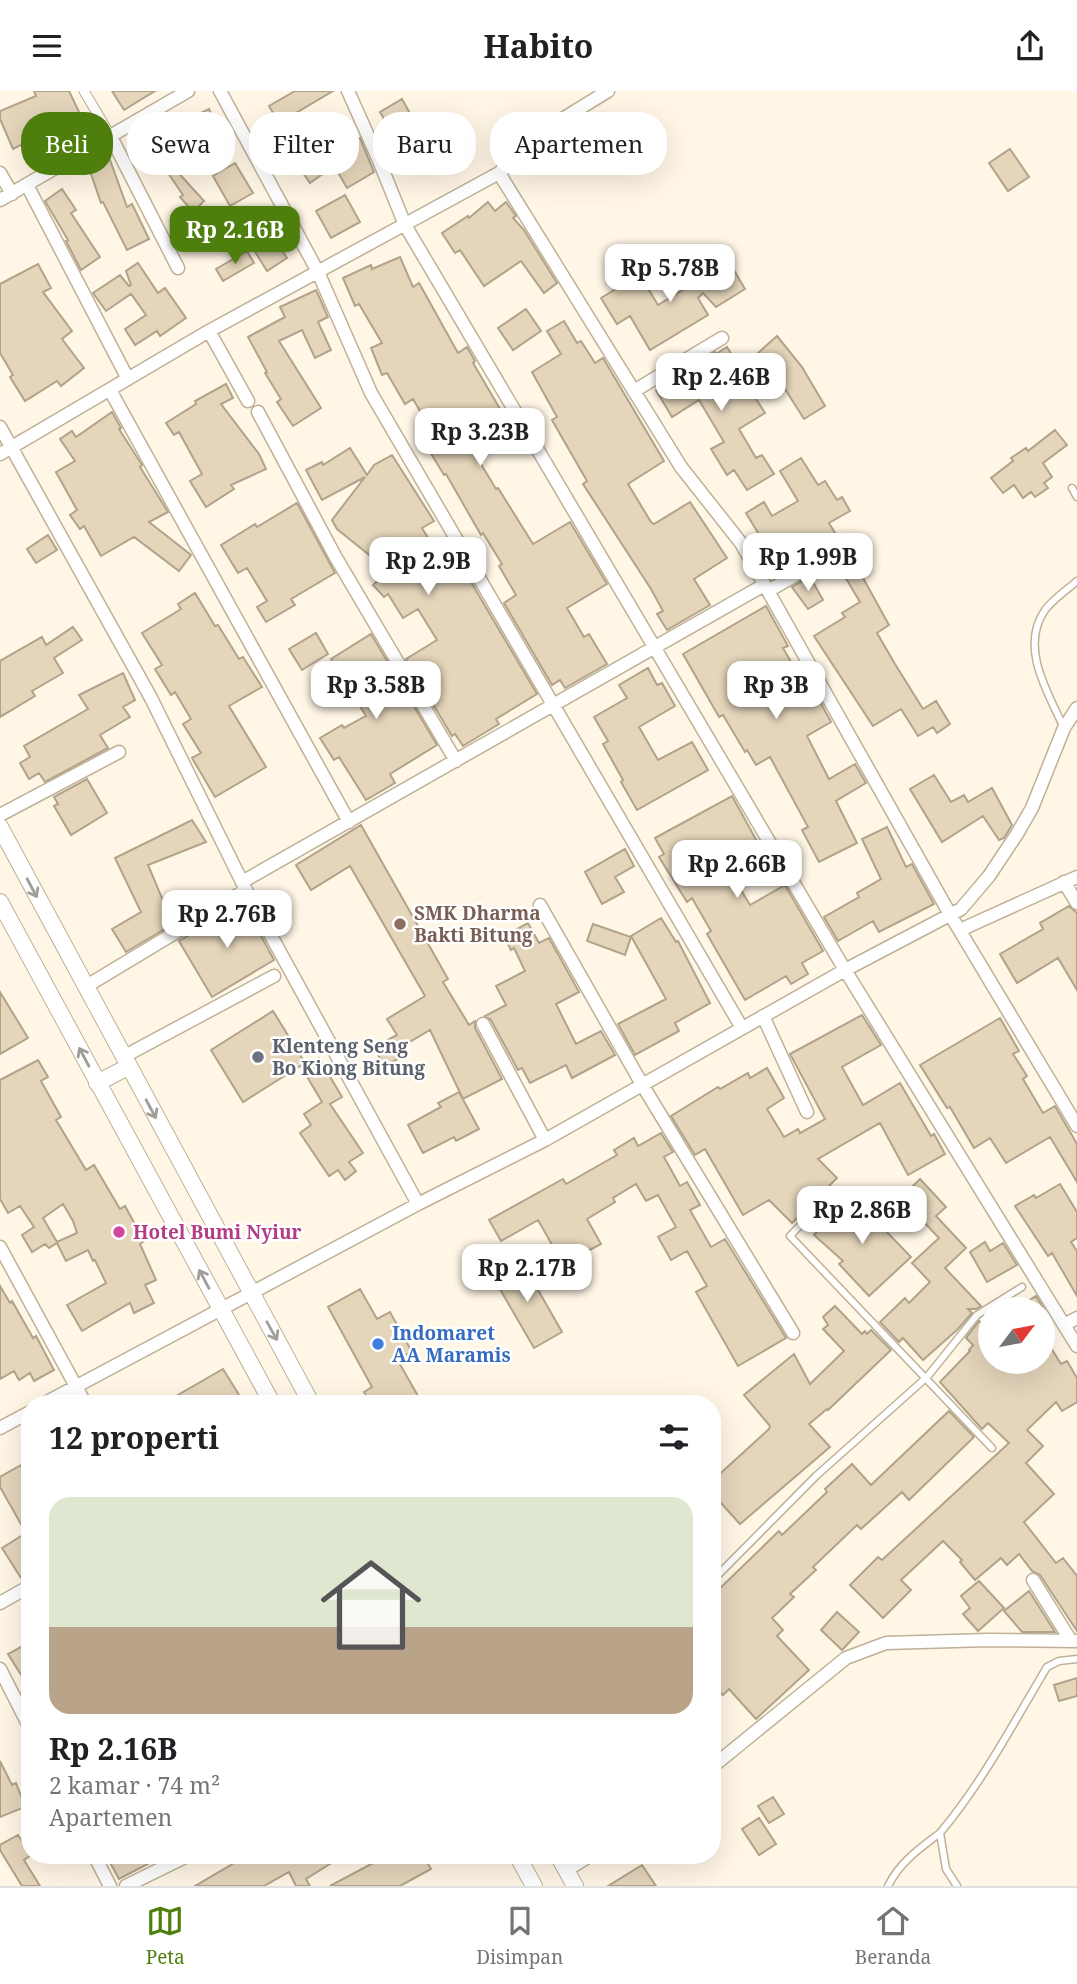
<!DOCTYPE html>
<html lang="id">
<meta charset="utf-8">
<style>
body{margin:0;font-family:"Noto Serif",serif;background:#f2f2f2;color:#202124;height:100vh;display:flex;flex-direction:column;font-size:26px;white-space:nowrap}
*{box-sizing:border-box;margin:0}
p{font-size:23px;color:#757577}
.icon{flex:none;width:38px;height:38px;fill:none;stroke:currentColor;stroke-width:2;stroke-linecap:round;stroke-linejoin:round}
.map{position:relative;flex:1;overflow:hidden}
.drawer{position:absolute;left:21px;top:1304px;width:700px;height:469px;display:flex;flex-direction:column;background:#fff;border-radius:28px;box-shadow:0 7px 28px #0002}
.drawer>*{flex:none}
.hud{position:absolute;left:21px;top:21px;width:700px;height:63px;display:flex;gap:14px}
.needle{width:46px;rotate:58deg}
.fabs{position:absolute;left:978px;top:1206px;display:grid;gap:14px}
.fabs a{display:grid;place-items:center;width:77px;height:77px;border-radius:50%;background:#fff;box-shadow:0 7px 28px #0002;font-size:35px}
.price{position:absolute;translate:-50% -60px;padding:0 16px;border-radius:14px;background:#fff;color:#222;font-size:23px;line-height:46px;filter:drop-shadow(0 2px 4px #0008)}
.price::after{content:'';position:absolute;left:50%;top:42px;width:21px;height:16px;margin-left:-10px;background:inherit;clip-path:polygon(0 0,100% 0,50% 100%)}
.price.on{background:#4e7f0d;color:#fff}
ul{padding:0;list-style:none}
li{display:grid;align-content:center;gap:14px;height:371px;padding:0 28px}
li+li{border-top:2px solid #e0e0e0}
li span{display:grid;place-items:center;height:217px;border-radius:21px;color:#555}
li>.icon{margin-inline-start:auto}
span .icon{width:126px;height:126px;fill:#fffc;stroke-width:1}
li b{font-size:30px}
h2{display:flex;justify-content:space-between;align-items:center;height:84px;padding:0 28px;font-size:30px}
.tag{padding:0 24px;border-radius:28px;background:#fff;box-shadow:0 7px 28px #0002;font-size:24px;line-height:63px}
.tag.on{background:#4e7f0d;color:#fff}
header{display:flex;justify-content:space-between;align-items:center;height:91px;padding:0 28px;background:#fff;font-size:32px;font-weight:700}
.tabs{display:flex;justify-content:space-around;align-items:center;height:98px;border-top:2px solid #e0e0e0;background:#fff;font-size:19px;color:#757577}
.tabs a{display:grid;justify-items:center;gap:4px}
.tabs .on{color:#4e7f0d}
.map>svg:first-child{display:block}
</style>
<header><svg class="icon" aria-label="menu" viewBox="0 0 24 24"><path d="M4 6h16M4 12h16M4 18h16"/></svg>Habito<svg class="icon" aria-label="share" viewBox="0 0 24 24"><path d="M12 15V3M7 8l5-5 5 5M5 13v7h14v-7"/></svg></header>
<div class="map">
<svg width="1077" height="1795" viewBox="0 0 1077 1795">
<rect width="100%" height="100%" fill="#fff6e6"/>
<path fill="#e4d5bb" stroke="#b1a389" stroke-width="2" fill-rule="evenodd" d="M34 0H69L81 25 13 58 0 28V20L36 5Z
M112 0H155L124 19Z
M295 0H333L279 32 269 15Z
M402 8 417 35 396 48 380 21Z
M209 18 217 35 196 45 188 28Z
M170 47 176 63 160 69 154 54Z
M360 47 374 81 347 97 329 66Z
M1010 58 1029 86 1008 100 989 72Z
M323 63 332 76 310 92 301 79Z
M110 69 127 116 132 113 149 148 127 159 103 111 101 112 89 77Z
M235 72 253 102 230 115 213 85Z
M174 77 204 110 193 121 180 106 183 104 168 82Z
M62 98 76 119 71 122 100 166 81 179 66 150 68 149 45 110Z
M345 104 360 131 331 147 316 120Z
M488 111 495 120 506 111 516 125 513 127 524 139 557 192 544 202 521 170 484 195 460 159 455 162 442 142 468 125 469 127Z
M274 147 287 167 267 180 254 159Z
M247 160 254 172 223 190 216 178Z
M400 166 413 196 419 192 458 262 467 256 475 270 473 272 503 323 487 332 500 355 478 368 496 398 498 397 533 453 570 431 607 493 567 517 584 546 589 543 607 573 565 597 560 589 552 594 504 512 516 504 499 475 502 473 483 442 481 444 446 383 444 384 426 354 436 348 413 308 405 313 387 282 382 284 371 257 382 252 359 213 355 215 343 187 371 174 372 178Z
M729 171 745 198 716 216 703 202 698 207 708 224 650 259 630 225 617 233 601 207 629 190 627 187 638 181 658 214Z
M138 172 158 202 165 197 186 227 160 245 157 240 135 254 125 238 146 224 131 203 106 220 93 202 120 184 129 195 131 194 126 180Z
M38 173 51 197 43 201 72 240 62 248 84 277 61 295 57 290 25 310 10 286 13 284 0 262V193Z
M316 199 328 226 318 231 331 259 315 267 302 239 279 250 321 317 293 335 277 311 281 308 265 282 267 281 248 246 285 226 280 216Z
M526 218 541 240 513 259 498 237Z
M564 230 577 252 581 250 595 272 603 267 664 370 628 393 651 431 654 433 690 411 727 467 694 488 710 514 667 539 657 523 663 520 651 498 583 393 587 390 552 329 557 326 532 281 561 263 547 240Z
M777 245 802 276 825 315 804 328 773 279 758 262Z
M727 256 737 272 726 279 740 302 749 297 765 322 739 338 756 367 762 364 774 383 747 399 734 379 727 384 711 358 724 351 699 309 672 326 656 299 715 261 716 263Z
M226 293 233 307 221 313 259 363 266 378 231 394 234 398 206 416 190 390 202 383 179 341 174 344 166 332 196 313 195 310Z
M112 321 121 337 119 338 142 374 140 376 168 421 149 431 191 464 179 480 134 446 101 465 84 435 80 438 70 424 77 419 56 381 75 370 60 348 72 340 76 346Z
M1055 339 1067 354 1043 372 1052 386 1044 392 1048 397 1035 406 1031 401 1023 407 1014 394 1003 402 991 387 1013 370 1011 367 1026 357 1028 360Z
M350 357 367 384 374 374 392 364 434 430 422 437 443 471 455 464 537 603 496 628 499 633 463 655 455 643 452 645 406 568 437 549 418 518 403 527 388 503 384 506 373 494 385 483 371 469 373 467 337 438 332 429 365 386 322 409 306 379 322 371 323 374Z
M801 367 818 394 825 390 837 409 842 406 850 420 829 432 843 455 832 453 779 484 769 460 746 422 764 411 772 425 798 410 780 380Z
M297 412 335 482 291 508 295 514 266 531 257 516 267 510 247 477 238 482 221 454 255 433 257 436Z
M48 444 57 459 36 472 27 458Z
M857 476 889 534 877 542 895 573 923 618 936 610 950 633 937 642 933 636 918 645 901 618 873 635 814 545 845 526 842 522 860 511 844 484Z
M810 486 823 509 808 518 792 496Z
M195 502 215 535 218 534 239 568 243 566 262 596 229 615 266 676 215 706 192 667 201 662 183 633 191 628 175 601 171 604 155 578 162 574 142 542 181 518 178 513Z
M766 515 788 555 783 557 801 588 806 585 831 631 807 645 829 688 855 673 866 692 836 710 857 752 819 771 802 739 808 736 770 666 756 674 747 659 745 661 723 624 719 626 683 563Z
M73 536 82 549 54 567 63 582 32 600 35 605 0 626V570L42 546 46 554Z
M316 542 328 563 302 579 289 558Z
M371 543 437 654 390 683 395 692 366 709 339 666 334 669 320 647 342 634 344 637 366 625 331 568Z
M648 577 657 594 662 592 675 615 639 636 658 669 692 651 708 679 637 719 621 691 623 689 603 653 608 650 594 626 627 607 619 594Z
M123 582 135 609 123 616 130 626 100 644 108 657 45 691 39 682 29 688 20 672 30 666 24 655 88 618 79 604Z
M934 684 951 711 964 704 968 711 992 697 1012 734 1004 747 999 749 983 725 942 751 910 698Z
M87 688 107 722 71 744 54 715 58 713 54 706Z
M732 705 765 765 732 784 750 814 785 794 823 860 802 872 808 883 791 893 786 885 745 909 707 843 711 840 692 807 687 811 659 766 664 763 655 747Z
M192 729 206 751 148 774 173 833 126 861 112 838 141 821 115 767Z
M361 734 448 888 443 891 469 934 475 930V937L502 988 463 1008 430 939 398 958 402 966 384 975 374 956 397 944 387 928 425 905 350 775 311 799 296 774Z
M887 736 906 776 912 773 934 813 879 841 873 830 838 850 824 826 859 806 857 802 881 788 862 748Z
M625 758 634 775 615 786 624 801 602 813 585 781Z
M243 812 274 869 212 906 179 850Z
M1069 815 1077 822V899L1058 867 1017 892 1000 863 1043 838 1040 832Z
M661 827 676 851 678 850 710 912 675 932 679 940 635 964 618 933 666 908 631 845Z
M528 832 539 852 549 847 579 901 556 913 576 953 601 940 615 964 572 987 566 974 530 992 522 977 518 979 491 929 485 925 506 914 496 895 525 880 514 857 511 859 504 845Z
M593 833 631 846 625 864 587 850Z
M0 901 28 947 0 963Z
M273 920 305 972 243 1011 211 959Z
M862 924 881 954 842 976 863 1014 900 992 931 1045 934 1043 945 1063 908 1084 880 1032 818 1068 837 1087 792 1132 769 1109 743 1124 705 1058 695 1064 671 1025 718 996 720 998 748 982 750 987 767 977 784 1007 767 1018 784 1046 798 1038 800 1042 825 1028 790 963Z
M1000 927 1019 960 1013 963 1027 985 1023 988 1043 1022 1055 1015 1077 1053V1091L1050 1046 1006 1072 990 1047 974 1057 950 1016 947 1017 920 974Z
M319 967 342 1006 330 1013 363 1062 349 1071 356 1080 345 1089 338 1079 329 1085 300 1042 311 1034 304 1023 322 1011 302 977Z
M38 969 48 986 41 990 61 1026 56 1029 86 1079 94 1074 120 1118 125 1115 144 1150 140 1153 156 1189 145 1194 154 1212 134 1222 130 1212 82 1240 67 1214 106 1192 95 1169 93 1170 88 1159 66 1170 57 1152 49 1157 45 1153 32 1161 22 1144 34 1136 20 1115 8 1122 0 1108V989ZM63 1113 73 1130 77 1142 57 1151 43 1127Z
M459 1001 479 1038 456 1050 454 1046 423 1062 408 1034 441 1016 438 1012Z
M661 1042 673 1061 664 1066 680 1095 687 1091 700 1114 690 1119 711 1156 725 1148 786 1247 738 1275 696 1201 707 1195 687 1160 671 1169 658 1146 676 1136 658 1104 646 1110 636 1093 613 1107 615 1111 587 1128 601 1153 563 1173 538 1129 501 1150 489 1129 563 1088 566 1093 617 1064 614 1059 634 1047 638 1055Z
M920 1088 946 1116 936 1125 966 1157 945 1177 981 1215 976 1218H968L972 1222 958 1238 923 1269 903 1247 899 1251 880 1231 905 1207 909 1212 930 1191 912 1172 939 1147 901 1107Z
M1060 1093 1077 1121V1147L1071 1151 1077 1160V1205L1052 1162 1048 1165 1015 1115 1034 1104 1036 1107Z
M851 1104 911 1166 869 1205 839 1173 843 1170 814 1144Z
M985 1151 990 1160 1003 1152 1017 1174 987 1191 970 1161Z
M521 1169 562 1241 534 1257 493 1186Z
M0 1195 10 1212 12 1210 33 1247 36 1245 54 1279 34 1290 30 1282 19 1289 14 1280 0 1288Z
M360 1198 377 1228 390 1221 412 1261 397 1268 422 1312H371L364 1301 372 1296 328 1216Z
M1036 1205 1044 1218H1014L1028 1210Z
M835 1215 862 1243 865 1240 867 1243 871 1239 891 1259 828 1319 827 1318 809 1333 830 1356 740 1433 712 1402V1390L769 1338 770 1335 744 1304 794 1263 810 1293 844 1260 823 1238 828 1234 823 1226Z
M979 1230 990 1242V1270H1043V1244L1061 1273 1067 1270 1077 1287V1311L1062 1320 1056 1311 1027 1339 1043 1355 1026 1372 1054 1403 1024 1431 1056 1472 1063 1467 1077 1485V1540L1040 1484 1032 1480 1019 1463 1007 1474 1001 1467 975 1489 960 1471 962 1469 943 1450 901 1489 911 1499 883 1527 850 1494 878 1466 882 1469 1009 1352 988 1332 982 1338 940 1291 970 1260 969 1259 973 1254 966 1247Z
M223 1278 244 1312H164Z
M949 1320 974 1346 909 1409 902 1401 861 1438 857 1434 813 1476 816 1479 790 1503 794 1506 772 1527 783 1539 777 1545 809 1579 756 1628 729 1598 723 1604 712 1593V1505L779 1440 782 1444 827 1401 825 1398 852 1373 871 1394Z
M21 1374 30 1390V1482L21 1487 2 1457 26 1442 0 1396V1386Z
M979 1490 1004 1517 978 1540 963 1523 970 1517 961 1505Z
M1029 1500 1055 1541H1022L1004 1520Z
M837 1521 859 1541 842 1559 821 1539Z
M30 1551V1598L8 1563Z
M1077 1587V1605L1059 1610 1054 1594Z
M0 1670 12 1694 16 1692 25 1716 0 1726Z
M773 1706 784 1723 769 1732 758 1715Z
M759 1727 776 1753 759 1764 742 1738Z
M18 1744 22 1750 30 1746V1765L24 1769 40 1795H22L0 1759V1754Z
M106 1764H165L119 1788Z
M248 1764H344L306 1788 310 1795H296L289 1781 264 1795H195Z
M388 1764H423L431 1778 400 1795H330Z
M642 1774 656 1795H608Z"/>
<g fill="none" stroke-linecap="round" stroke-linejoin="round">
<defs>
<path id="service" d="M1072 397 1077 406
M1064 637C1048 602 1019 556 1045 519 1053 508 1067 499 1077 490
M817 1117 790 1145 992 1357
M712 1490 816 1385 927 1286 977 1224 1022 1196
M712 1603 716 1608
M888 1795C900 1771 919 1758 940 1742
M957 1795 946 1778 940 1742C982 1692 1013 1633 1047 1576L1059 1570 1077 1568"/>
<path id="pedestrian" d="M84 0 110 44"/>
<path id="minor" d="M220 0 318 181 371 302 742 937
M348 0 378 67 405 134 845 879 1077 1255
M110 44 178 177
M0 82 12 103
M499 82 681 376 741 452 951 825 1077 1035
M27 94 128 288
M0 109 188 0
M209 240 248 310
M110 299 349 731
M634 300 722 247
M258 321 335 465 456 670
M0 336 151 607 246 799 418 1113
M0 363 209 240 499 82 556 32 608 0
M768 500 836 461
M0 724 119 661
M242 791 764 494
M1064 791 1077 812
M540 814 643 995 793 1242
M960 839 1077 786
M85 896 246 799
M763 925 807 1021
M483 933 545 1049
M123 966 274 885
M0 1156 85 1312
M1064 1234 1077 1227
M45 1312 418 1113 545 1049 845 879 961 818 989 785 1017 743 1032 717 1064 637 1077 617
M0 1337 30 1321
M1033 1489 1071 1550
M0 1512 30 1495
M0 1578 30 1637
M712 1676 846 1567 886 1552 988 1549 1077 1550
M94 1764 110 1795
M567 1779 591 1764
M126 1795 189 1764"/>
<path id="tertiary" d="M0 736 311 1312
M0 811 272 1312
M97 992 128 976
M517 1764 534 1795
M558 1764 575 1795"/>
</defs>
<use href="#service" stroke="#bfb197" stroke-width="9"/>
<use href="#pedestrian" stroke="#bfb197" stroke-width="11"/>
<use href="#minor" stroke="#bfb197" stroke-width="15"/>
<use href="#tertiary" stroke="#bfb197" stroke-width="18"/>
<use href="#service" stroke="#fff" stroke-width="6"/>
<use href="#pedestrian" stroke="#fff" stroke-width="9"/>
<use href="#minor" stroke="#fff" stroke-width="12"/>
<use href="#tertiary" stroke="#fff" stroke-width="16"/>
</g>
<defs><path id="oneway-shaft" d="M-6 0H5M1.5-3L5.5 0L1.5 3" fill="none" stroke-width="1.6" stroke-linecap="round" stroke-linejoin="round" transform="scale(1.75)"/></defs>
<g stroke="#a09e99">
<use href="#oneway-shaft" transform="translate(32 797) rotate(62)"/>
<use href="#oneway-shaft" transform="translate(84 966) rotate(-118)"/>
<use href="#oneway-shaft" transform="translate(151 1018) rotate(62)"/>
<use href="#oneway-shaft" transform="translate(204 1188) rotate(-118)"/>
<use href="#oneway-shaft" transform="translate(272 1240) rotate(61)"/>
</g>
<circle fill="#8d6e63" stroke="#fff" stroke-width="2.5" cx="400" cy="833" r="7"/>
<circle fill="#6b7280" stroke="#fff" stroke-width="2.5" cx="258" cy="966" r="7"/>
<circle fill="#d1479c" stroke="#fff" stroke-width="2.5" cx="119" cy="1141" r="7"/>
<circle fill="#3f7fe0" stroke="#fff" stroke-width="2.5" cx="378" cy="1253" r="7"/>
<g text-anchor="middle" stroke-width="5" stroke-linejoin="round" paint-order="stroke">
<g font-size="19" font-weight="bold" fill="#785e54" stroke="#fff" text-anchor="start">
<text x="414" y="829">SMK Dharma<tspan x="414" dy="22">Bakti Bitung</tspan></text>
</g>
<g font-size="19" font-weight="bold" fill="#5b616d" stroke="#fff" text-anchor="start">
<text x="272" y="962">Klenteng Seng<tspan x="272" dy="22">Bo Kiong Bitung</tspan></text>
</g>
<g font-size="19" font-weight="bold" fill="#b23c85" stroke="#fff" text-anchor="start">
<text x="133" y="1148">Hotel Bumi Nyiur</text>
</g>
<g font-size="19" font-weight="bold" fill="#366cbe" stroke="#fff" text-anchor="start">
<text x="392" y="1249">Indomaret<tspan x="392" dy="22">AA Maramis</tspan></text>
</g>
</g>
</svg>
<div class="fabs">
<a><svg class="needle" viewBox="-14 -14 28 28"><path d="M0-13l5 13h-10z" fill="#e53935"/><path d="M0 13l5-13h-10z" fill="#757577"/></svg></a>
</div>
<b class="price on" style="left:235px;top:175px">Rp 2.16B</b>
<b class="price" style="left:670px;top:213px">Rp 5.78B</b>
<b class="price" style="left:721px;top:322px">Rp 2.46B</b>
<b class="price" style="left:480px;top:377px">Rp 3.23B</b>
<b class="price" style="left:808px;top:502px">Rp 1.99B</b>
<b class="price" style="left:428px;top:506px">Rp 2.9B</b>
<b class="price" style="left:376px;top:630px">Rp 3.58B</b>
<b class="price" style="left:776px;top:630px">Rp 3B</b>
<b class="price" style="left:737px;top:809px">Rp 2.66B</b>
<b class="price" style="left:227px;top:859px">Rp 2.76B</b>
<b class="price" style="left:862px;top:1155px">Rp 2.86B</b>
<b class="price" style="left:527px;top:1213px">Rp 2.17B</b>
<div class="hud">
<a class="tag on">Beli</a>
<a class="tag">Sewa</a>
<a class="tag">Filter</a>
<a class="tag">Baru</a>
<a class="tag">Apartemen</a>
</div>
<section class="drawer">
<h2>12 properti<svg class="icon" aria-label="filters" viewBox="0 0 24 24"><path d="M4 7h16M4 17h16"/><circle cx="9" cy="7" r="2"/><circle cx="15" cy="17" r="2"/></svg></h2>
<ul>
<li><span style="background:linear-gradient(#dfe7d0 60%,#b9a48a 0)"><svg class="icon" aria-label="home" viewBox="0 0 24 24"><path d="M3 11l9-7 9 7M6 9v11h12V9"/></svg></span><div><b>Rp 2.16B</b><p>2 kamar · 74 m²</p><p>Apartemen</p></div></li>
</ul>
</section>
</div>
<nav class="tabs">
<a class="on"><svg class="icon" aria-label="map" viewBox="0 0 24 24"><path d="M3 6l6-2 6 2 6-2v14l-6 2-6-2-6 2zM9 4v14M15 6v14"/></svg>Peta</a>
<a><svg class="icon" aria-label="saved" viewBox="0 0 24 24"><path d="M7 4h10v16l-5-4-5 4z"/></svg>Disimpan</a>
<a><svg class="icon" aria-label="home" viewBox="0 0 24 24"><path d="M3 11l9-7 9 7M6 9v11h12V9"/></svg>Beranda</a>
</nav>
